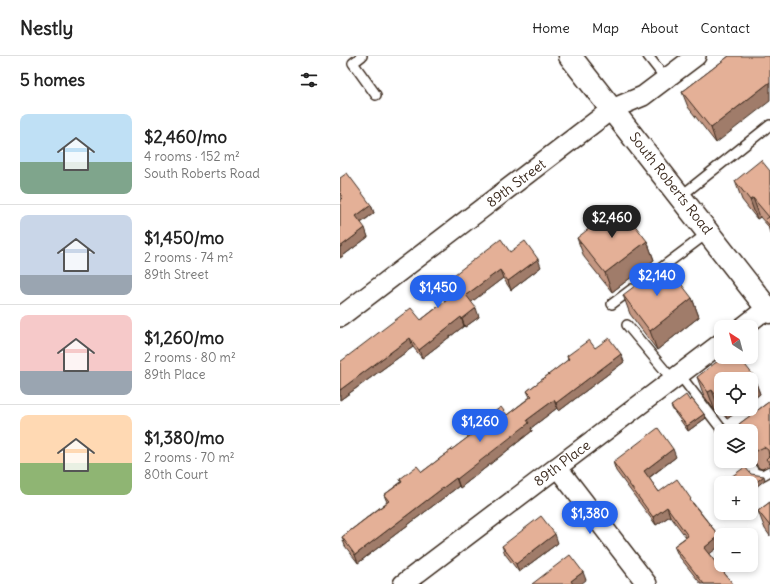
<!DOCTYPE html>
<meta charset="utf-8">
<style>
body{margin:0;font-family:Delius,sans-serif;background:#f2f2f2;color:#222;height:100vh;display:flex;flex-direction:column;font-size:15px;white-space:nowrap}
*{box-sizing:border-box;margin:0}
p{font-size:13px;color:#767676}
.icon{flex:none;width:22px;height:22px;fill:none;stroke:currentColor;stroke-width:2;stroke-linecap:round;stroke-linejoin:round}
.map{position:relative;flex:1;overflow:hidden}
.side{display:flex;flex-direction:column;background:#fff;width:340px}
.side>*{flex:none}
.needle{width:26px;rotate:324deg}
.controls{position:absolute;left:374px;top:264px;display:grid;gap:8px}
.controls a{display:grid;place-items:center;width:44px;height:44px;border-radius:8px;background:#fff;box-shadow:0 2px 6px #0003;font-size:20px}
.price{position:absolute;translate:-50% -34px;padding:0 9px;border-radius:14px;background:#2563eb;color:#fff;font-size:13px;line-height:26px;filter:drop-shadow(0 1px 2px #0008)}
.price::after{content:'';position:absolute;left:50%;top:24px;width:12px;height:9px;margin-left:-6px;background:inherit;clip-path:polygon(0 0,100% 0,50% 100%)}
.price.active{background:#222;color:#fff}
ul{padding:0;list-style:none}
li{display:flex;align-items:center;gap:12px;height:100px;padding:0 20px}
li+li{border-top:1px solid #e0e0e0}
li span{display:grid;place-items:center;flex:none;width:112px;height:80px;border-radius:8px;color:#555}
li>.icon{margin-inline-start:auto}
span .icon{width:48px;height:48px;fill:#fffc;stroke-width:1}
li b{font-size:17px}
h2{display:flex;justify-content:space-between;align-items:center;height:48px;padding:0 20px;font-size:17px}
header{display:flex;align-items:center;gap:24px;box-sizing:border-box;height:56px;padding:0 20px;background:#fff;border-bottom:1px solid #e0e0e0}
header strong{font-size:19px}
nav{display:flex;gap:22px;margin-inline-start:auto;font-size:14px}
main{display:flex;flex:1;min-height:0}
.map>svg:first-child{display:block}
</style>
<header>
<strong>Nestly</strong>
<nav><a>Home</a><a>Map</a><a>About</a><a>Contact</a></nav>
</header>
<main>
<section class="side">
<h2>5 homes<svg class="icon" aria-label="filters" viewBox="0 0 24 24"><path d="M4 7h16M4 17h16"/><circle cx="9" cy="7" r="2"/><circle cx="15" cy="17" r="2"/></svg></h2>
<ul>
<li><span style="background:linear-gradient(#bfe0f5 60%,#7fa58c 0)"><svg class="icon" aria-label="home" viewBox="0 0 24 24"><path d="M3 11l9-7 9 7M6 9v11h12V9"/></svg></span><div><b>$2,460/mo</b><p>4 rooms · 152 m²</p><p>South Roberts Road</p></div></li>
<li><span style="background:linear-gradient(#c9d6e8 75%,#9aa5b1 0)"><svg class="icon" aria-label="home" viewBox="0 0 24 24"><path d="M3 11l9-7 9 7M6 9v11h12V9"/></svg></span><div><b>$1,450/mo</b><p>2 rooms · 74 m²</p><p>89th Street</p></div></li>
<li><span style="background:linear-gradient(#f6c9c9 70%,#9aa5b1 0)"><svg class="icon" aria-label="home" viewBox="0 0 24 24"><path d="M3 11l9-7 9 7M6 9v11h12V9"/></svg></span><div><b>$1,260/mo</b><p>2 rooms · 80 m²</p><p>89th Place</p></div></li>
<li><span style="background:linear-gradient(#ffd9b3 60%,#8fb573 0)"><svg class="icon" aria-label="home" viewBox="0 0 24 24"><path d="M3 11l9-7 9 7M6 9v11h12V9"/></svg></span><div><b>$1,380/mo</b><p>2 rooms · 70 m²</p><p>80th Court</p></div></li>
</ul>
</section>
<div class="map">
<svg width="430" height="528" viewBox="0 0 430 528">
<rect width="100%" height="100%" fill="#fff"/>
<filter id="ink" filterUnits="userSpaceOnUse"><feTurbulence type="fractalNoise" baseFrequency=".025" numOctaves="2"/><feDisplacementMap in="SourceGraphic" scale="8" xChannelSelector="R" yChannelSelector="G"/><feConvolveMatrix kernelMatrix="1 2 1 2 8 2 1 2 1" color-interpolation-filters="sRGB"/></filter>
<g filter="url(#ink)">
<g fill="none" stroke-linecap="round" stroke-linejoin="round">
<defs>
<path id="lane" d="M22 0 13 7 36 39
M308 0 326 23
M341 140 430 69
M317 215 369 176
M272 248 292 233
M287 269 332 323
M339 318 383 375
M406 405 415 417 423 419 430 415"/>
<path id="street" d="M0 261 272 53 303 40 356 0
M403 271 430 250
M217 411 307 528
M63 528 381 287"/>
<path id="secondary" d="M230 0 430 256"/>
</defs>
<use href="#lane" stroke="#3b2a1e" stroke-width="12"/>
<use href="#street" stroke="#3b2a1e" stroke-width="22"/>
<use href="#secondary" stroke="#3b2a1e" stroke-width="25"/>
<use href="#lane" stroke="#fff" stroke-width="9"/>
<use href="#street" stroke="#fff" stroke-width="19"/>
<use href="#secondary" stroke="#fff" stroke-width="22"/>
</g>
<path fill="#c49782" stroke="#3b2a1e" d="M389 0 376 87 348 51 342 36Z
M430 115V177L428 170 420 161 417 163 402 144 395 125Z
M0 122 31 149 34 157 21 167 28 181 0 202V144L1 143 0 141Z
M237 182 307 185 314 204 272 236 244 201Z
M170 196 201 211 171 234 163 222 131 246 139 261 125 271 124 270 82 302 73 291 0 344V306L81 264 105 245 101 239 98 231Z
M283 239 352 242 359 261 317 294 290 258Z
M255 292 281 298 284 306 219 355 217 352 191 372 192 375 120 432 119 430 18 507 5 490 2 481 47 446 44 439 61 426 60 423 82 416 138 374 136 369 167 359 190 341 187 335 228 304 227 300Z
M413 319 420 338 411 345V323H381V353H401L387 363 379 353 375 355 364 340 357 321Z
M350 345 364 358 366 362 348 375 333 354 331 350Z
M430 345V414L429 410 422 413 419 412 416 408 411 395V375H401L399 368Z
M336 401 309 422 319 436 353 447 379 480 381 486V489L369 498 393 528H361L338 499 334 490 346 481 330 460 316 469 276 415 273 406Z
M430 446V480L425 473 418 455Z
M218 487 179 516 165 498 162 490Z"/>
<path fill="#a07b6a" stroke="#3b2a1e" d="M430 26V45L376 87 371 72Z
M413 142 420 161 417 163 410 144Z
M31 149 34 157 19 168 16 160Z
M25 172 28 181 0 202V191Z
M307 185 314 204 272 236 265 217Z
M198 203 201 211 171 234 168 225Z
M160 214 163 222 129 248 126 239Z
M352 242 359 261 317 294 310 275Z
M136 252 139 261 125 271 122 263Z
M121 261 124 270 82 302 79 294Z
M70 282 73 291 0 344V334Z
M281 298 284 306 219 355 216 347Z
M413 319 420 338 411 345V323H408Z
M372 334 379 353 375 355 368 336Z
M214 344 217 352 191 372 192 375 120 432 117 423 187 364Z
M383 353H401L387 363Z
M364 358 366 362 348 375 347 370Z
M333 393 336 401 307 423 304 415Z
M424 420 425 424 411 435V430Z
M116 422 119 430 18 507 15 499Z
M327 451 330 460 316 469 313 461Z
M215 478 218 487 179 516 176 508Z
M379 480 381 486V489L367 500 364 492Z
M243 516 246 524 241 528H232L231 525Z"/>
<path fill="#e4b097" stroke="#3b2a1e" d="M389 0H430V26L371 72 342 36Z
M421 104 430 115V170L425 164 429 161 413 142 410 144 395 125Z
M7 117 31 149 16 160 25 172 0 191V144L3 141 0 137V122Z
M279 149 307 185 265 217 237 182Z
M161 183 170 196 185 185 198 203 168 225 160 214 126 239 136 252 122 263 121 261 79 294 70 282 0 334V306L71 252 81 264 107 244 98 231Z
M325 207 352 242 310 275 283 239Z
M269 282 281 298 216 347 214 344 187 364 189 367 117 423 116 422 15 499 2 481 49 445 44 439 62 426 60 423 77 410 82 416 139 373 136 369 161 351 167 359 192 340 187 335 229 303 227 300 249 284 255 292Z
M383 301H399L413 319 408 323H381V344H380L372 334 368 336 357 321Z
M346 339 350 345 352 343 364 358 347 370 331 350Z
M430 345V408L426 403 429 400 428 394 424 391 416 395 412 394 411 393V389L413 387 411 384V375H404L399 368Z
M318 372 333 393 304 415 319 436 337 423 351 443 350 444 379 480 364 492 393 528H364L334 490 348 480 327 451 313 461 273 406Z
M405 411 411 418 424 420 411 430V427H391L388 423Z
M430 446V470L418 455Z
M201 460 215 478 176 508 162 490Z
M230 499 243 516 231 525 233 528H192Z"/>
</g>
<g text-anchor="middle" stroke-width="3" stroke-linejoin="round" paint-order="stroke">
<g font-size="14" fill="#3b2a1e" stroke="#fff">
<text transform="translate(176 127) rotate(-37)" y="5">89th Street</text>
<text transform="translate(331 127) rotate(52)" y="5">South Roberts Road</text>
<text transform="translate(222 407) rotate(-37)" y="5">89th Place</text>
</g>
</g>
</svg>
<div class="controls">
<a><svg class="needle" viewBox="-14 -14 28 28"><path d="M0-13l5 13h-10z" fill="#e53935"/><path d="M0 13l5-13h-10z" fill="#767676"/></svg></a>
<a><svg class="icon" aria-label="locate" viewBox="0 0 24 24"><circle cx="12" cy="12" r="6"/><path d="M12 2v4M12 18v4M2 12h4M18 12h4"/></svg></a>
<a><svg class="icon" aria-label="layers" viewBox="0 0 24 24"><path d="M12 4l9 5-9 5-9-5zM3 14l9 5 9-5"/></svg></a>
<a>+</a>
<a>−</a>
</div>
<b class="price active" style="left:272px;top:183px">$2,460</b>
<b class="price" style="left:317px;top:241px">$2,140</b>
<b class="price" style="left:98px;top:253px">$1,450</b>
<b class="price" style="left:140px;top:387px">$1,260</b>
<b class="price" style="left:250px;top:479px">$1,380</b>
</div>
</main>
